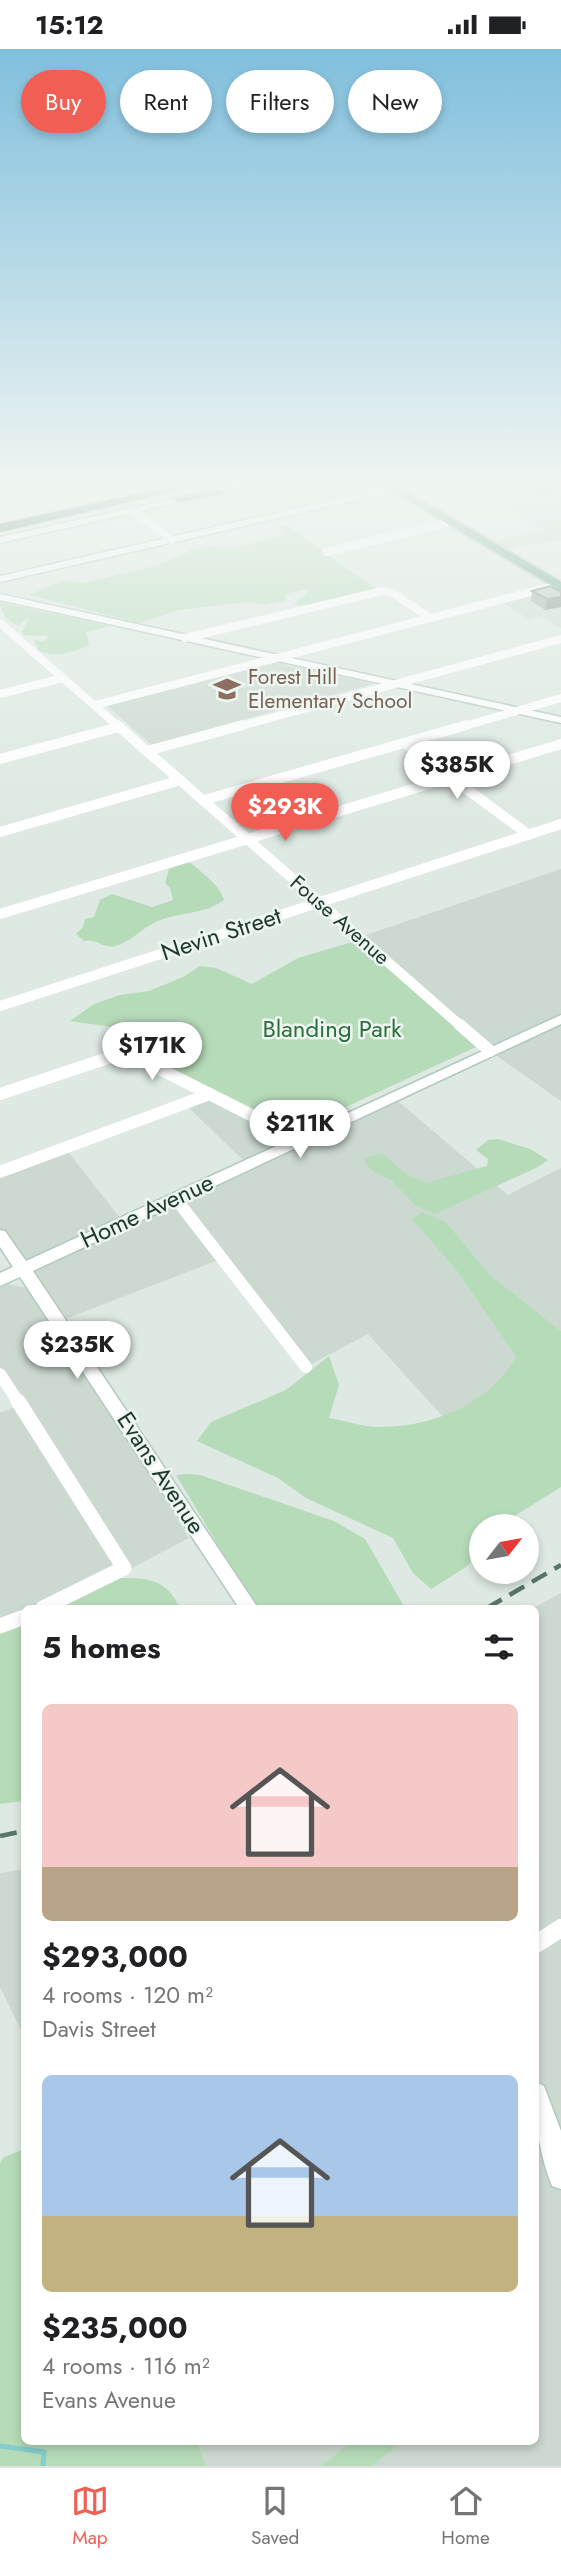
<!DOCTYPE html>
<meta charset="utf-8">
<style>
body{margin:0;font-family:Jost,sans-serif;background:#f2f2f2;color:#202124;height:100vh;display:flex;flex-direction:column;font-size:26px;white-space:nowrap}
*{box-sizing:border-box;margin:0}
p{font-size:23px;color:#757577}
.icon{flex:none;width:38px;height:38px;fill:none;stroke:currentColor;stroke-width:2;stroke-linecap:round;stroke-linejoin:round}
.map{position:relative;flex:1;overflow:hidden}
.panel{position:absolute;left:21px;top:1556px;width:518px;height:840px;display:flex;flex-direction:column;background:#fff;border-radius:10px;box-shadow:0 4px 10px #0003}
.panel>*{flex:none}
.hud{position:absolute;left:21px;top:21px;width:520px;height:63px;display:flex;gap:14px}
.needle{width:46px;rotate:59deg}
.controls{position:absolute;left:469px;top:1465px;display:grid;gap:14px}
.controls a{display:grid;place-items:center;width:70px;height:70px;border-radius:50%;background:#fff;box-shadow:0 4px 10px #0003;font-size:35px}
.price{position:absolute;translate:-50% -60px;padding:0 16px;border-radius:24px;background:#fff;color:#222;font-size:23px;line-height:46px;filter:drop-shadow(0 2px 4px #0008)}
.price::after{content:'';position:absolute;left:50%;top:42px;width:21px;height:16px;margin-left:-10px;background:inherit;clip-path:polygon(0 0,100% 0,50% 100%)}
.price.current{background:#f15f54;color:#fff}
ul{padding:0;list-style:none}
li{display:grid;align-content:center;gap:14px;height:371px;padding:0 21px}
li span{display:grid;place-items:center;height:217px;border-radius:10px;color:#555}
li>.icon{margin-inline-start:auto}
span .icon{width:126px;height:126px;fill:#fffc;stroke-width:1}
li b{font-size:30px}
h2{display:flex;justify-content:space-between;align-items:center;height:84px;padding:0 21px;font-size:30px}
.pill{padding:0 24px;border-radius:32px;background:#fff;box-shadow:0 4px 10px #0003;font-size:24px;line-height:63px}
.pill.current{background:#f15f54;color:#fff}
.status{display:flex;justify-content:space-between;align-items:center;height:49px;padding:0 35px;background:#fff;direction:ltr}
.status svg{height:19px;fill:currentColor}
.tab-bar{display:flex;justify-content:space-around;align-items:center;height:98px;border-top:2px solid #e0e0e0;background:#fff;font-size:19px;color:#757577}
.tab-bar a{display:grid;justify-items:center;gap:4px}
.tab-bar .current{color:#f15f54}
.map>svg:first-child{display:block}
</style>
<div class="status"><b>15:12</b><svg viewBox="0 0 49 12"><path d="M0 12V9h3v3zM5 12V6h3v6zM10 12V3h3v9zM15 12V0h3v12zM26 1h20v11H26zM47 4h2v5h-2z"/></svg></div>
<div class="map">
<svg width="561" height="2417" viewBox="0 0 561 2417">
<rect width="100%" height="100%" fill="#dde9e2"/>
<path fill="#cbd9d0" d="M470 437H561V492L519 497 509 501 494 493 542 479Z
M553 541 561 546V579L541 567 528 570 504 554Z
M275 613 373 635 152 696 107 657Z
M561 820V1052L490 1002 360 888Z
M210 1045 300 1091 391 1046 508 1146 561 1119V1282L490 1226 445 1172 421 1163 412 1170 457 1222 516 1308 504 1328 475 1352 443 1368 368 1285 306 1318 221 1210 60 1272 0 1186V1123L66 1100 123 1173 247 1115 185 1055Z
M8 1235 26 1239 38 1246 189 1489 56 1559H24V1573L0 1583V1364L23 1355 0 1319V1238Z
M561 1544V2417H372L403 2392H536V1559H533Z
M24 1820V1987L0 1938V1824Z
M197 2392H353L320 2417H206Z"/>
<path fill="#b6dbb9" d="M286 476 379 542 306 558 294 555 309 542 307 540 285 545 286 551 265 556 247 553 179 561 139 574 29 546 61 532 83 534 159 516 191 501 209 497 232 500 283 486 278 478Z
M0 553 110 577 86 583 89 596C74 603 54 610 38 601L34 591 44 592 50 587 24 586 22 583 30 568 18 577C8 573 0 563 0 553Z
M187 814H191C202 824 220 836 224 851 203 867 175 862 152 875 139 882 130 893 115 897 104 900 96 889 84 892L76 885 83 878 85 870 94 868 100 851 112 845 152 858 173 851 170 839 165 834 169 820Z
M359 891 476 998 296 1081 144 1005 155 998 136 995 119 979 70 972 94 955 120 946 149 942 183 928 200 917 216 919 252 935 298 909Z
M498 1090 530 1100 548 1111 538 1118 435 1165 416 1157 392 1132 370 1120 364 1110 382 1104 406 1125 426 1134 487 1117 488 1110 476 1101 488 1091Z
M421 1163 445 1172 490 1226 561 1282V1438L513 1468 504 1477H481V1503L466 1518 431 1540 413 1524 393 1489 306 1449 278 1429 197 1392 211 1373 286 1341 329 1307 339 1336 329 1369C346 1372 366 1379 383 1378 436 1377 489 1354 516 1308L457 1222 412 1170Z
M187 1425 200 1426 334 1472 365 1490 405 1559H256L176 1426Z
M110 1529C141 1529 165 1526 180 1559H56Z
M24 1573V1752L0 1755V1583Z
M24 2100V2392H197L206 2417H0V2114L4 2108Z
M353 2392H403L372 2417H320Z"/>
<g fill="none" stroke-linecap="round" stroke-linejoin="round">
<path stroke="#84cfcd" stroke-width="5" d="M0 2397 44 2403 43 2417"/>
<defs>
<path id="secondary" d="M233 437H251L0 494V488Z
M394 437 398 440 397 442 0 533V527Z
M0 545 561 668V674L0 551Z
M561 966V975L33 1222 258 1559H239L20 1228 0 1237V1224L13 1218 0 1198V1181L5 1182 26 1212Z
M536 2033 544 2037 561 2082V2140L552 2137C539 2104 533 2067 536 2033Z"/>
<path id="primary" d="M384 437H397L561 533V542Z"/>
<path id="highway" d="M174 437H197L0 483V475Z
M219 440 225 443 223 445 178 453 172 449Z"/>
</defs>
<use href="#secondary" stroke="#b1c9bc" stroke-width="3"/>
<use href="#primary" stroke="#bcc3c0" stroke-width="4"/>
<use href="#highway" stroke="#bcc3c0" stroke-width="3"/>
<path stroke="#fff" stroke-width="8" d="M134 462 172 491
M327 503 450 473
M0 574 119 678
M185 589 382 542 393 544 430 569
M0 645 63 629
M95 656 558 536
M237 678 561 590
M461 678 561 649"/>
<path stroke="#fff" stroke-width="10" d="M117 676 462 978
M404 694 529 786
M147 702 243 676
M0 710 119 678
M204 751 467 676
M0 783 181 731
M0 865 561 695
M0 957 561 775"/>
<path stroke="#fff" stroke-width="12" d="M460 976 490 1002
M0 1045 126 1003 300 1091
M0 1123 210 1045
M176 1150 306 1318
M0 1325 19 1354"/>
<path stroke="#fff" stroke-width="15" d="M18 1352 124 1519 43 1559
M0 1577 24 1568"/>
<path stroke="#fff" stroke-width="18" d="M536 1895 561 1879"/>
<use href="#secondary" fill="#fff" fill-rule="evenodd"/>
<use href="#primary" fill="#629e84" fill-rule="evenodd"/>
<use href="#highway" fill="#2b644e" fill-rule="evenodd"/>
<path stroke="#597468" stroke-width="4.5" stroke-dasharray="17 9" stroke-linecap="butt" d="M487 1559 561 1516
M0 1787 24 1782"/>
</g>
<path fill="#9aa9a0" d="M519 437H561V439L537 447Z
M550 537 545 561 531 552 532 542Z"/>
<path fill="#7d8982" d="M538 437H561V439L537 447Z
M561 548V558L545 561 547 550Z"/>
<path fill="#b3c4ba" stroke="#7d8982" stroke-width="2" d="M550 537 561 543V548L547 550 532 542Z"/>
<linearGradient id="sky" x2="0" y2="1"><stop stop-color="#80bfdd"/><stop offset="0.56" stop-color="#f0f5f2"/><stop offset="1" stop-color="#f0f5f2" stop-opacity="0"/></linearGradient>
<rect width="561" height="776" fill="url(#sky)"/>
<defs>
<symbol id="school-bare" viewBox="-9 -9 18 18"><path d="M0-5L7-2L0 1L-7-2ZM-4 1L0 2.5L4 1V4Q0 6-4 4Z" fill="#8d6e63" stroke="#edf6f0" stroke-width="2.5" paint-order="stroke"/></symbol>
</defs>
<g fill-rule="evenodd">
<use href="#school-bare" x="208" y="621" width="38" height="38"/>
</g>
<g text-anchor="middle" stroke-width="5" stroke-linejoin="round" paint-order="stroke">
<g font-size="21" fill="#785e54" stroke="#edf6f0" text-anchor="start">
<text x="248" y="635">Forest Hill<tspan x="248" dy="24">Elementary School</tspan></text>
</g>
<g font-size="21" fill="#1f382d" stroke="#edf6f0">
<text transform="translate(340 871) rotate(41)" y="7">Fouse Avenue</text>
</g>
<g font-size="24" fill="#1f382d" stroke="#edf6f0">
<text transform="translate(221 885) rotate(-18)" y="8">Nevin Street</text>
<text transform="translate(147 1162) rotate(-25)" y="8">Home Avenue</text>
<text transform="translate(161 1424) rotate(57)" y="8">Evans Avenue</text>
</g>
<g font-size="24" fill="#2a6e39" stroke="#edf6f0">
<text x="332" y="988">Blanding Park</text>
</g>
</g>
</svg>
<div class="controls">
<a><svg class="needle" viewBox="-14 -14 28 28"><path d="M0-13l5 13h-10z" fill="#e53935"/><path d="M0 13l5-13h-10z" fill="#757577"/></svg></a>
</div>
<b class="price" style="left:457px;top:752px">$385K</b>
<b class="price current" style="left:285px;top:794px">$293K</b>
<b class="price" style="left:152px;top:1033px">$171K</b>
<b class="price" style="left:300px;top:1111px">$211K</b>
<b class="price" style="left:77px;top:1332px">$235K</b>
<div class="hud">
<a class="pill current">Buy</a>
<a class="pill">Rent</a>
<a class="pill">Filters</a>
<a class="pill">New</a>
</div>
<section class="panel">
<h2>5 homes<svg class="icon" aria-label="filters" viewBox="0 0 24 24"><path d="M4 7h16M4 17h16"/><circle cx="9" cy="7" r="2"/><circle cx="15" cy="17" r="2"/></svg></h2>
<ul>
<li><span style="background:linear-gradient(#f6c9c9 75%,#b9a48a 0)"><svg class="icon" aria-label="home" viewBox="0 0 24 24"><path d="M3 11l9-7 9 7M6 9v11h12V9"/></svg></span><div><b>$293,000</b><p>4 rooms · 120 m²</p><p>Davis Street</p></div></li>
<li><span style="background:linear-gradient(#a9c7e8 65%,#c2b280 0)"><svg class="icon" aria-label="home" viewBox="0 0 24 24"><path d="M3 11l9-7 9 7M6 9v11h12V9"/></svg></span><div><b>$235,000</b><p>4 rooms · 116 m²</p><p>Evans Avenue</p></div></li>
</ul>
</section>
</div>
<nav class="tab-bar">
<a class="current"><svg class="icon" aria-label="map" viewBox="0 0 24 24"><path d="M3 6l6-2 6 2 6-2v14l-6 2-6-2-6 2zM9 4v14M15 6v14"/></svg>Map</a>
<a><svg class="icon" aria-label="saved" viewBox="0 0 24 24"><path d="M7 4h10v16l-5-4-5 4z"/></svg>Saved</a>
<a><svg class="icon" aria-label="home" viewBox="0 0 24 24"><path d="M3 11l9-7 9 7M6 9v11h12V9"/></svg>Home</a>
</nav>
